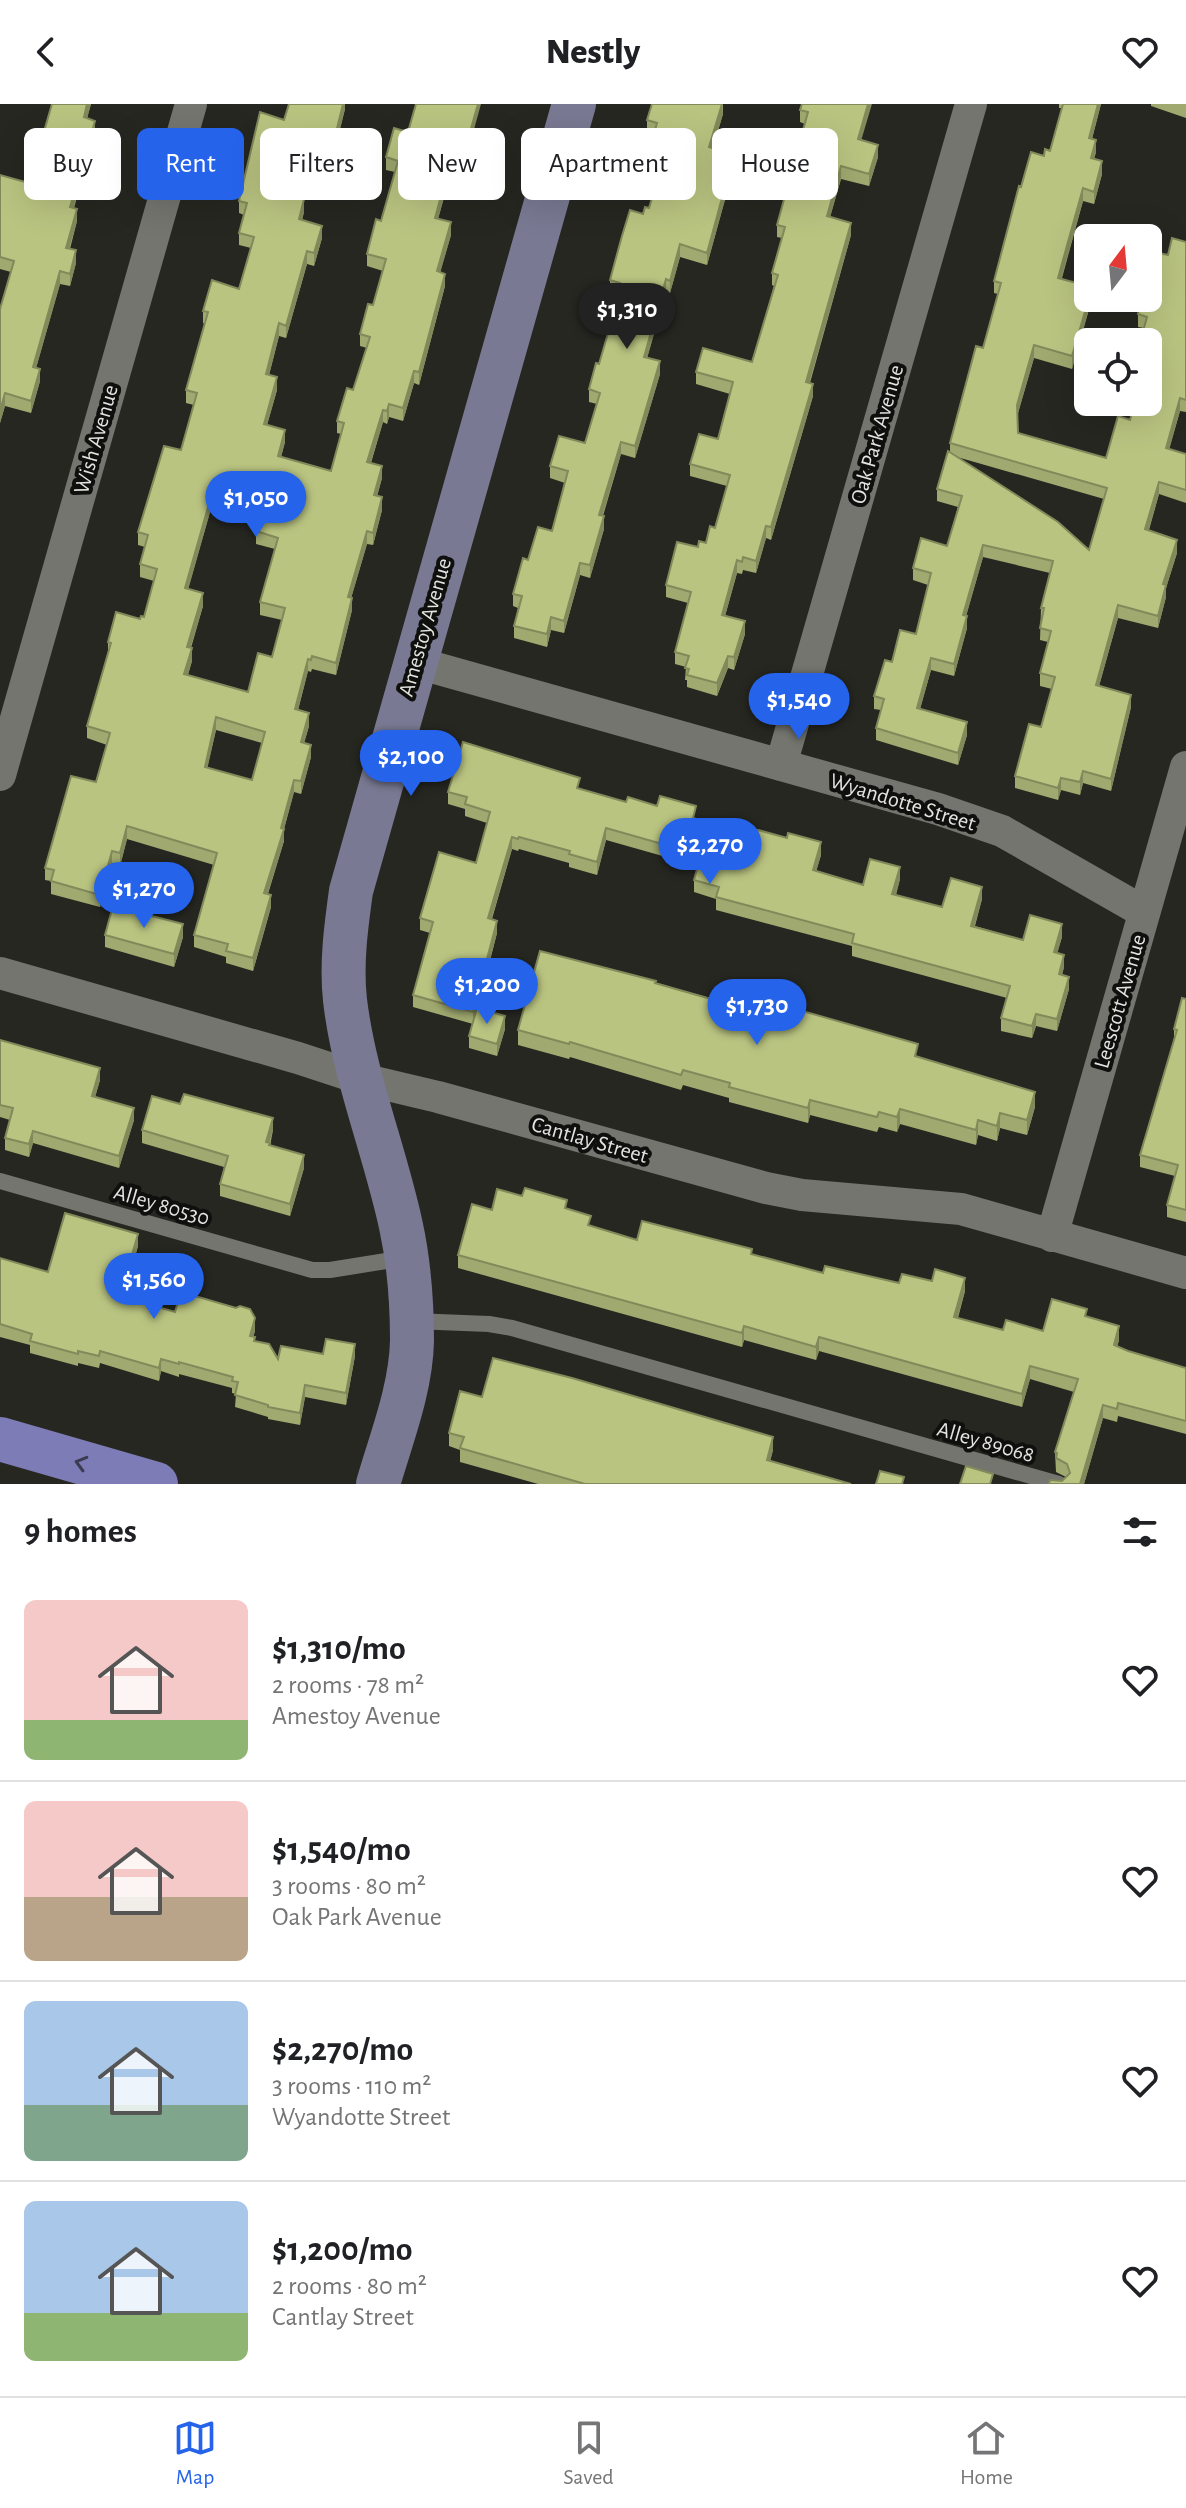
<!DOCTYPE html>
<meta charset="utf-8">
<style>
body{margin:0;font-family:"Alegreya Sans",sans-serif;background:#f2f2f2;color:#202124;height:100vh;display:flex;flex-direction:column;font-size:30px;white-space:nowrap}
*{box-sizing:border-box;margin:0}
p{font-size:26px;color:#757577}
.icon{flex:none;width:44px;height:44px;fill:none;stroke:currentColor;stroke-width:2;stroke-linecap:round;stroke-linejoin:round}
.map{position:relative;height:1380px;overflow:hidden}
.panel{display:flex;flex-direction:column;background:#fff;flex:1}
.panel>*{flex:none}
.guide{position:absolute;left:24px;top:24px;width:1138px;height:72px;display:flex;gap:16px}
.needle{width:52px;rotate:16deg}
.fabs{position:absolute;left:1074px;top:120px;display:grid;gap:16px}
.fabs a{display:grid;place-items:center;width:88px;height:88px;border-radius:12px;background:#fff;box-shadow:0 8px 32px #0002;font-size:40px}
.price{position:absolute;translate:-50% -68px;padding:0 18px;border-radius:28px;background:#2563eb;color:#fff;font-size:26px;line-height:52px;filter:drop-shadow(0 2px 4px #0008)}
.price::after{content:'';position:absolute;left:50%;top:48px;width:24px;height:18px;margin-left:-12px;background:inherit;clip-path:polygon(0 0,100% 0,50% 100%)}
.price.active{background:#222;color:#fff}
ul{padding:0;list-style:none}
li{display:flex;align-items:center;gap:24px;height:200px;padding:0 24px}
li+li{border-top:2px solid #e0e0e0}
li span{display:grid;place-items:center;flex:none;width:224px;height:160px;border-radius:12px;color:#555}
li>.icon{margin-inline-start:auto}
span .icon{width:96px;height:96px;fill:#fffc;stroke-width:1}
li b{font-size:34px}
h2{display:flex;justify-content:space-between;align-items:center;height:96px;padding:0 24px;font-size:34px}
.pill{padding:0 28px;border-radius:12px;background:#fff;box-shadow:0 8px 32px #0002;font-size:28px;line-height:72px}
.pill.active{background:#2563eb;color:#fff}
header{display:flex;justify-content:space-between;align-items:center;height:104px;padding:0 24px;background:#fff;font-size:36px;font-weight:800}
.tab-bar{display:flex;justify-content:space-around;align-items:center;height:112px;border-top:2px solid #e0e0e0;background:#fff;font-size:22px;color:#757577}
.tab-bar a{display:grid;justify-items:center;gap:4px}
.tab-bar .active{color:#2563eb}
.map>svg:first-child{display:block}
</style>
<header><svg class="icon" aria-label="back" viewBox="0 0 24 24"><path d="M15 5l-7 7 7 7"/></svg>Nestly<svg class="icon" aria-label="heart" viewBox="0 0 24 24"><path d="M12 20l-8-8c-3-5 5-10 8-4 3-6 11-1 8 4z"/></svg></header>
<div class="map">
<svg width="1186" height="1380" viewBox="0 0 1186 1380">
<rect width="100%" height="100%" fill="#262721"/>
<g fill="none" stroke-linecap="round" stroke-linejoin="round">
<path stroke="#74756f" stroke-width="16" d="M0 1077 312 1166H330L405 1154
M413 1217 489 1220 512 1224 1059 1380"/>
<path stroke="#74756f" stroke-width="32" d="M414 558 938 705 1002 727 1144 808
M781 661 971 0
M0 671 191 0
M0 869 298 954 362 975 438 993 766 1084 802 1091 961 1105 1186 1169
M1052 1132 1186 663"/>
<path stroke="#797993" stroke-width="44" d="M378 1380C391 1335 411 1285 412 1237 412 1199 409 1159 401 1122 385 1047 354 973 345 896 341 860 346 823 351 787L574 0"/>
<path stroke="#7e7cb7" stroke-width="44" d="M0 1335 156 1380"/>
</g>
<path fill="#a0a96f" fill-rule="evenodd" d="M52 0H91L87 14 95 29 74 104 77 117 70 145 76 159 70 182 60 180 36 264 40 277 31 309 5 302 0 319V205L11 168 0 165V71L29 79Z
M345 0V5L331 61 311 56 301 95 304 108 302 116 322 134 314 162 307 160 286 234 279 232 269 271 277 286 267 321 285 338 281 353 331 367 341 330 337 329V317L353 286 367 244 360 242V230L373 201 383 167 367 162V150L381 117 395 68 386 66V53L408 28 473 29 485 45 476 79 450 72 438 115 451 131 440 168 445 182 419 281 414 279 403 317 389 313 387 320 383 318 371 359 382 374 377 392 382 406 373 441 367 440 351 494 352 506 336 571 312 565 311 568 308 567 298 606 309 622 304 639 311 653 301 690 294 688 284 725V737L268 790 271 803 253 867 226 859V853L194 843V831L214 761 127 735 120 762 112 759 100 803 51 790V777L45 776V764L96 678 107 641 87 634V622L108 550V538L144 513 154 477 140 473V460L145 443 138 441V428L181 346 194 301 186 299V286L205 220 203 219V207L239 185 251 144 239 141V129L244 111 239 109V97L284 16ZM210 408 257 421 256 427V440L275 445 260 498V511L282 516 272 553 248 588 188 571 192 557 191 544 203 502 188 485ZM216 626 262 639 252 676 207 664Z
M723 0V10L713 44 734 63 707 161 680 153 670 189 666 188 647 254 660 270 635 354 621 350 603 412 604 425 590 474 580 471 564 529 551 526 547 543 514 534V522L518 504 513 502V490L528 456 552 427 565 379 550 374V362L585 339 597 300 589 298V285L599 260 612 216V208L617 190 610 188V176L643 110 649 104 661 63 649 59V47L653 31 647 29V16Z
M802 0 861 36 878 53 869 82 841 75 830 113 851 131 810 279 813 292 771 436 766 434 756 469 743 466 742 470 737 469 725 512 745 530 734 566 728 564 717 592 687 583V576H685L686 563 675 560V548L688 499 666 493V481L698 443 706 439 715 424 727 382 690 372V360L718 335 730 290 696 280V268L752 258 774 182 772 181V169L782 134 777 133V121L805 20 800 18V6Z
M1059 0H1101L1092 35 1096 48 1094 55 1102 70 1094 100 1083 97 1062 174 1092 194V195L1072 265 1034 254 1017 312 1018 329 1106 354 1130 316 1148 298 1144 224 1138 223V210L1168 151 1186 138V308L1180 307 1169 345 1186 350V399L1159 390 1149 426 1177 449 1166 484V493L1158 524 1118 514 1099 582 1131 603 1111 687 1083 679 1080 691 1061 686 1058 696 1015 684V672L1041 623 1052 585 1040 582V569L1048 538 1040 536 1041 504 1050 469 983 453 966 512 967 524 954 572 931 566 920 605 967 631 958 661 876 636V624L881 606 874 605V592L892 558 916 530 928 481 913 476V464L947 442 958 403 937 397V385L950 349V339L983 244 998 190 994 189V177L1021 83 1044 52 1050 47 1062 4H1059ZM957 353 1104 395 1089 446Z
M1151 0H1186V14L1151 2Z
M580 685 626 698 696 715 755 733 821 751 816 767 863 781 900 775 896 791 942 803 982 795 975 822 1023 836 1062 833 1057 849 1064 863 1062 871 1069 885 1057 927 1036 922 1032 934 1001 927V914L1007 894 852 852V842L716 806V795L694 788V776L698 762 606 736 597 771 569 763V759L519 745 518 747 512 745 492 815 497 829 478 904 505 925 497 952 469 944V932L473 920 413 903V891L430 829 420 826V814L476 759 487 719 465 712V705L448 700V688Z
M105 831 183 833 174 863 105 843Z
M656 879 918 952 1035 1003 1027 1031 1000 1024 997 1037 978 1031 976 1041 900 1020 897 1028 879 1023 877 1028 810 1011 808 1019 729 998V994L683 981 681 986 570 953 569 955 518 941V926Z
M1186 895V1118L1167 1113V1101L1175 1072 1140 1063V1051L1174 935V925Z
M0 936 100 976 95 993 134 1016 119 1064 33 1039 29 1053 5 1046V1034L10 1016 0 1013Z
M142 1026H273L270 1042 304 1064 290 1112 220 1092V1080L224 1063 142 1039Z
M567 1105 591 1122 637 1136 752 1150 823 1169 965 1187 958 1214 1003 1226 1043 1227 1087 1213 1119 1236 1117 1243 1128 1247 1186 1264V1330L1118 1312 1117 1318 1103 1314 1084 1380 1062 1377 1066 1373 1056 1368 1055 1348 1074 1288 1030 1275 1022 1303 819 1247 816 1256 744 1236 742 1243 458 1164V1151L492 1106Z
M138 1142 124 1193 175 1208 255 1227 253 1233 255 1237 278 1255 323 1250 355 1252 346 1301 305 1293 300 1321 268 1315V1313L235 1303 236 1290 232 1289V1284L179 1270V1273L161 1267 159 1277 100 1259 99 1264 78 1259V1262L30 1249V1241L0 1233V1154L48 1168Z
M482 1293 773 1346 770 1357 851 1380H538L460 1358V1346L449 1342V1329Z"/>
<path fill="#82895a" d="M87 0H91L84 26V13Z
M343 0H345V5L331 61V49Z
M478 0H481L470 40V28Z
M722 0 723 10 709 55V43Z
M868 0H872L858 47V35Z
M1098 0H1101L1089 46V34Z
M95 17V29L70 115V103Z
M485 32V45L476 79V66Z
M1096 36V48L1091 66V54Z
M878 41V53L869 82V70Z
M311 43V56L298 106V94Z
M734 50V63L707 161V149Z
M1102 57V70L1094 100V88Z
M450 59V72L435 126V114Z
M841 62V75L827 124V112Z
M1083 84V97L1058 186V174Z
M304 95V108L299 128V115Z
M77 105V117L66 156V144Z
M451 118V131L437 180V167Z
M851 119V131L806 291V278Z
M322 122V134L314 162V149Z
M680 140V153L670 189V177Z
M76 146V159L70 182V170Z
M307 147V160L286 234V222Z
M60 167V180L33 275V263Z
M445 170V182L419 281V268Z
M666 175V188L644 265V253Z
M1089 194H1092L1072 265V252Z
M279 219V232L266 283V270Z
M1034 241V254L1017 313V301Z
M660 257V270L635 354V342Z
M40 265V277L31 309V297Z
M414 267V279L403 317V304Z
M277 273V286L264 332V320Z
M813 280V292L771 436V423Z
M5 289V302L0 319V307Z
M1180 294V307L1166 357V344Z
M389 300V313L387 320V307Z
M383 306V318L367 371V358Z
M285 326V338L278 365V352Z
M621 338V350L599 423V411Z
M382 362V374L374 404V391Z
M1159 378V390L1145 438V425Z
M382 393V406L373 441V429Z
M210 396V408L185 497V484Z
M604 412V425L590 474V461Z
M766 422V434L756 469V457Z
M367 427V440L348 505V493Z
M1177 436V449L1166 484V493L1158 524V512L1163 480Z
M983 441V453L963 523V511Z
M737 456V469L722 523V511Z
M580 459V471L564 529V517Z
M203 489V502L187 555V543Z
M352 494V506L336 571V559Z
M1118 501V514L1096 593V581Z
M967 512V524L954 572V560Z
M551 513V526L547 543V530Z
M745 517V530L734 566V553Z
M192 544V557L184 582V570Z
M728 552V564L717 592V579Z
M931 554V566L917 616V604Z
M308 555V567L295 618V605Z
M1131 591V603L1111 687V675Z
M309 609V622L301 650V638Z
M216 613V626L205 675V663Z
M967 618V631L958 661V649Z
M311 641V653L301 690V677Z
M1083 667V679L1080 691V678Z
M1061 674V686L1058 696V684Z
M294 676V688L284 725V737L264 801V789Z
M127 722V735L120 762V749Z
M606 724V736L597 771V758Z
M512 733V745L488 827V814Z
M821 738V751L813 779V766Z
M112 747V759L100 803V791Z
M900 763V775L892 803V790Z
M982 783V795L971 834V822Z
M271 791V803L253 867V854Z
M497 817V829L473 920V908Z
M183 820V833L174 863V850Z
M1062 820V833L1054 861V848Z
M1064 851V863L1059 882V870Z
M1069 873V885L1057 927V915Z
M1036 910V922L1032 934V922Z
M505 912V925L497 952V940Z
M100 964V976L92 1004V992Z
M1035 988V1003L1027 1031V1016Z
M810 996V1011L808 1019V1004Z
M134 1004V1016L119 1064V1052Z
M900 1005V1020L897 1028V1013Z
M1000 1009V1024L997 1037V1022Z
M273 1014V1026L266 1050V1038Z
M978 1016V1031L976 1041V1026Z
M33 1027V1039L29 1053V1040Z
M304 1051V1064L290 1112V1100Z
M138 1130V1142L120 1204V1192Z
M965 1174V1187L954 1226V1213Z
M255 1214V1227L250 1244V1232Z
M744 1222V1236L742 1243V1229Z
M1119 1222V1236L1114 1255V1241Z
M819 1233V1247L816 1256V1243Z
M355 1240V1252L346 1301V1289Z
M161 1255V1267L159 1277V1264Z
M1030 1262V1275L1022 1303V1290Z
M305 1281V1293L300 1321V1309Z
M1103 1301V1314L1084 1380H1080Z
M773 1333V1346L767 1370V1356Z"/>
<path fill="#bac481" stroke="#82895a" stroke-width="2" fill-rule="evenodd" d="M52 0H87L84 13 95 17 70 103 77 105 66 144 76 146 70 170 60 167 33 263 40 265 31 297 5 289 0 307V205L14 157 0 153V71L29 79Z
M289 0H343L331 49 311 43 298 94 304 95 299 115 322 122 314 149 307 147 286 222 279 219 266 270 277 273 264 320 285 326 278 352 331 367 344 319 337 317 347 284 353 286 370 233 360 230 368 200 373 201 386 155 367 150 376 115 381 117 398 57 386 53 394 24 408 28 416 0H478L470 28 485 32 476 66 450 59 435 114 451 118 437 167 445 170 419 268 414 267 403 304 389 300 387 307 383 306 367 358 382 362 374 391 382 393 373 429 367 427 348 493 352 494 336 559 312 552 311 556 308 555 295 605 309 609 301 638 311 641 301 677 294 676 281 724 284 725 264 789 271 791 253 854 226 847 228 840 194 831 217 749 127 722 120 749 112 747 100 791 51 777 54 766 45 764 71 672 96 678 110 629 87 622 111 539 108 538 116 508 140 515 141 512 144 513 157 465 140 460 148 431 138 428 164 342 181 346 197 289 186 286 208 208 203 207 212 176 239 185 254 133 239 129 247 99 239 97 260 8 284 16ZM210 396 261 409 256 427 278 434 260 498 285 504 272 553 258 549 248 588 184 570 192 544 187 543 203 489 185 484ZM216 613 265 628 252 676 205 663Z
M652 0H722L709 43 734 50 707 149 680 140 670 177 666 175 644 253 660 257 635 342 621 338 599 411 604 412 590 461 580 459 564 517 551 513 547 530 514 522 522 492 513 490 523 454 528 456 538 423 552 427 568 367 550 362 559 332 585 339 600 289 589 285 596 259 599 260 614 209 612 208 620 179 610 176 622 132 630 106 643 110 645 103 649 104 665 51 649 47 657 19 647 16Z
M802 0H868L858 35 878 41 869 70 841 62 827 112 851 119 806 278 813 280 771 423 766 422 756 457 743 453 742 458 737 456 722 511 745 517 734 553 728 552 717 579 687 571 689 565 685 564 689 552 675 548 691 488 666 481 677 438 698 443 699 437 706 439 710 422 715 424 730 371 690 360 699 330 718 335 733 278 696 268 703 244 752 258 778 171 772 169 785 123 777 121 808 8 800 6Z
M1063 0H1098L1089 34 1096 36 1091 54 1102 57 1094 88 1083 84 1058 174 1088 182 1089 194 1072 252 1034 241 1017 301 1018 329 1106 354 1118 312 1130 316 1135 298H1148V238H1140L1147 213 1138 210 1142 194H1148V170L1154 148 1168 151 1172 134 1186 138V296L1180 294 1166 344 1186 350V386L1159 378 1145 425 1177 436 1163 480 1166 481 1158 512 1118 501 1096 581 1131 591 1111 675 1083 667 1080 678 1061 674 1058 684 1015 672 1029 620 1041 623 1055 573 1040 569 1051 527 1040 524 1044 504H1041L1053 457 983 441 963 511 967 512 954 560 931 554 917 604 967 618 958 649 876 624 884 595 874 592 885 556 892 558 900 526 916 530 931 469 913 464 921 434 947 442 962 392 937 385 948 347 1058 418 1089 446 1107 384 950 339 976 242 983 244 1001 179 994 177 1019 82 1021 83 1031 48 1044 52 1045 45 1050 47Z
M463 638 580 674 577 684 626 698 628 693 657 702 660 692 696 702 693 714 755 733 758 726 787 734 788 729 821 738 813 766 863 781 870 755 900 763 892 790 942 803 951 774 982 783 971 822 1023 836 1030 811 1062 820 1054 848 1064 851 1059 870 1069 873 1057 915 1036 910 1032 922 1001 914 1010 882 852 839 854 830 716 793 719 783 694 776 701 751 606 724 597 758 569 750 570 747 519 733 518 735 512 733 488 814 497 817 473 908 413 891 433 818 420 814 439 748 476 759 490 708 465 700 467 693 448 688Z
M113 802 183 820 174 850 105 831Z
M540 847 656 877 655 879 746 905 750 892 918 940 915 952 1035 988 1027 1016 1000 1009 997 1022 978 1016 976 1026 900 1005 897 1013 879 1008 877 1013 810 996 808 1004 729 983 730 979 683 966 681 971 570 938 569 940 518 926Z
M1182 894 1186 895V1106L1167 1101 1178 1061 1140 1051 1177 926 1174 925Z
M477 904 505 912 497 940 469 932Z
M0 936 100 964 92 992 134 1004 119 1052 33 1027 29 1040 5 1034 13 1004 0 1001Z
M184 990 273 1014 266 1038 270 1039 269 1041 304 1051 290 1100 220 1080 228 1052 142 1026 152 992 180 1000Z
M525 1084 567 1096 565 1104 591 1112 588 1121 637 1136 642 1117 752 1145 751 1150 823 1169 825 1162 899 1179 902 1170 932 1177 935 1165 965 1174 954 1213 1003 1226 1006 1216 1043 1227 1052 1195 1087 1205 1085 1212 1119 1222 1114 1241 1128 1247 1186 1264V1317L1118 1299 1117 1305 1103 1301 1080 1380H1049L1050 1376 1062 1377 1070 1369 1067 1360 1056 1354 1057 1349 1055 1348 1078 1275 1030 1262 1022 1290 819 1233 816 1243 744 1222 742 1229 458 1151 472 1100 492 1106 497 1085 522 1092Z
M65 1109 138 1130 120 1192 175 1208 181 1188 236 1204 240 1202 250 1205 255 1214 250 1232 255 1233 254 1237 269 1240 278 1255 281 1242 323 1250 326 1235 355 1240 346 1289 305 1281 300 1309 268 1303V1301L235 1291 238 1278 232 1277 233 1273 179 1258V1260L161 1255 159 1264 100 1247 99 1252 78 1247V1250L30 1237 32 1230 0 1220V1154L48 1168Z
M493 1254 572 1274 773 1333 767 1356 851 1380H585L460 1344 464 1333 449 1329 460 1287 482 1293Z
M966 1362 993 1370 990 1380H960Z
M880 1367 904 1373 902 1380H876Z"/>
<defs><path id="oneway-chevron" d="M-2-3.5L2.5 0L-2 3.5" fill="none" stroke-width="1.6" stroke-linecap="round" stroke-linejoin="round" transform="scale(2)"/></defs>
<use stroke="#3b3b51" href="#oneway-chevron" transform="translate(81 1359) rotate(-164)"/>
<g text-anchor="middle" stroke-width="8" stroke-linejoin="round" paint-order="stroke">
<g font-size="22" fill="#e4e5e1" stroke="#0f100d">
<text transform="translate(876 330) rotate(-74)" y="8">Oak Park Avenue</text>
<text transform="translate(95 335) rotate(-74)" y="8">Wish Avenue</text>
<text transform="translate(424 523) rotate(-74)" y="8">Amestoy Avenue</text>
<text transform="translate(903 697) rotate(17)" y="8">Wyandotte Street</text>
<text transform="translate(1119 897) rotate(-74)" y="8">Leescott Avenue</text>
<text transform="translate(590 1035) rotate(16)" y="8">Cantlay Street</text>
<text transform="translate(162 1100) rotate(16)" y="8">Alley 80530</text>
<text transform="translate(986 1337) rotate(16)" y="8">Alley 89068</text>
</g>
</g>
</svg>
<div class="fabs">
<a><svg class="needle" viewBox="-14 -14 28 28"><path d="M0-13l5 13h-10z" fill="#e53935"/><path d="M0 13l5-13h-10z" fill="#757577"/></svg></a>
<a><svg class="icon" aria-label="locate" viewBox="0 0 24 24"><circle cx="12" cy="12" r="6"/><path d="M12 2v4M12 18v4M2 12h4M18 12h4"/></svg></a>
</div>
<b class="price active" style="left:627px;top:247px">$1,310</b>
<b class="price" style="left:256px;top:435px">$1,050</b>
<b class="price" style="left:799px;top:637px">$1,540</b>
<b class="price" style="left:411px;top:694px">$2,100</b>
<b class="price" style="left:710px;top:782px">$2,270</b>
<b class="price" style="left:144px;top:826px">$1,270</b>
<b class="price" style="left:487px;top:922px">$1,200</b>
<b class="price" style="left:757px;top:943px">$1,730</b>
<b class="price" style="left:154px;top:1217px">$1,560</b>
<div class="guide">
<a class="pill">Buy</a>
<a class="pill active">Rent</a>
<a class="pill">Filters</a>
<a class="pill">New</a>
<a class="pill">Apartment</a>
<a class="pill">House</a>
</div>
</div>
<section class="panel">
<h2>9 homes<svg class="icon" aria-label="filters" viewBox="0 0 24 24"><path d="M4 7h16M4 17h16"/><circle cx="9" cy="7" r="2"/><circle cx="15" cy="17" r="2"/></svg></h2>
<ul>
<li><span style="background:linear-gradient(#f6c9c9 75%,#8fb573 0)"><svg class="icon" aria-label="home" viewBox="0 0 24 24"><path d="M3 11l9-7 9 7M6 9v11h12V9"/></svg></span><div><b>$1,310/mo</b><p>2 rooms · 78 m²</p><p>Amestoy Avenue</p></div><svg class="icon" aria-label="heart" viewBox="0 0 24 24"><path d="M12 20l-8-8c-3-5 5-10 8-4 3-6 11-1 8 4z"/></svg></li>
<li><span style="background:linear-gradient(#f6c9c9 60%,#b9a48a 0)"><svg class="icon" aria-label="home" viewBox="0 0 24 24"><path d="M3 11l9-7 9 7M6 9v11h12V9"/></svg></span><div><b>$1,540/mo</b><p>3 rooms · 80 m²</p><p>Oak Park Avenue</p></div><svg class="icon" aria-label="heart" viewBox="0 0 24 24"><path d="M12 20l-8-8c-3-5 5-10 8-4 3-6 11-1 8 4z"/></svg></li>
<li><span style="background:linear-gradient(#a9c7e8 65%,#7fa58c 0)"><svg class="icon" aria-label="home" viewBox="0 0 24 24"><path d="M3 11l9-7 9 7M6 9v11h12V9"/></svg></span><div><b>$2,270/mo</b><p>3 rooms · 110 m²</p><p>Wyandotte Street</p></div><svg class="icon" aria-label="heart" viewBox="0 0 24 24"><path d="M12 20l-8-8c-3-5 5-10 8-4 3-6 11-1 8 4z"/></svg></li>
<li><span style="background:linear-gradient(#a9c7e8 70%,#8fb573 0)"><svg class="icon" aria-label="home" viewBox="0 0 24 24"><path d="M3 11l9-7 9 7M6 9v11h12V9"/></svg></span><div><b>$1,200/mo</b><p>2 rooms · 80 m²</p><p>Cantlay Street</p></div><svg class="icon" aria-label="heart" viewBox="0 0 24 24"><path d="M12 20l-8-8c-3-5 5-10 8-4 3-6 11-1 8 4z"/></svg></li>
</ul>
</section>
<nav class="tab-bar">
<a class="active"><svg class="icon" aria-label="map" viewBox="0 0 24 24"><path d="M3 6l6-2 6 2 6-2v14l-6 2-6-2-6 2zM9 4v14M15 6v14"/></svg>Map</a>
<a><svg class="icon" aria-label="saved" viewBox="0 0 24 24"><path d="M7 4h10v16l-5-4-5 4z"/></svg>Saved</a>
<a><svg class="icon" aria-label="home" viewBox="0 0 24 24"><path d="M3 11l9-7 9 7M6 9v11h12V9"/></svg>Home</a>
</nav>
